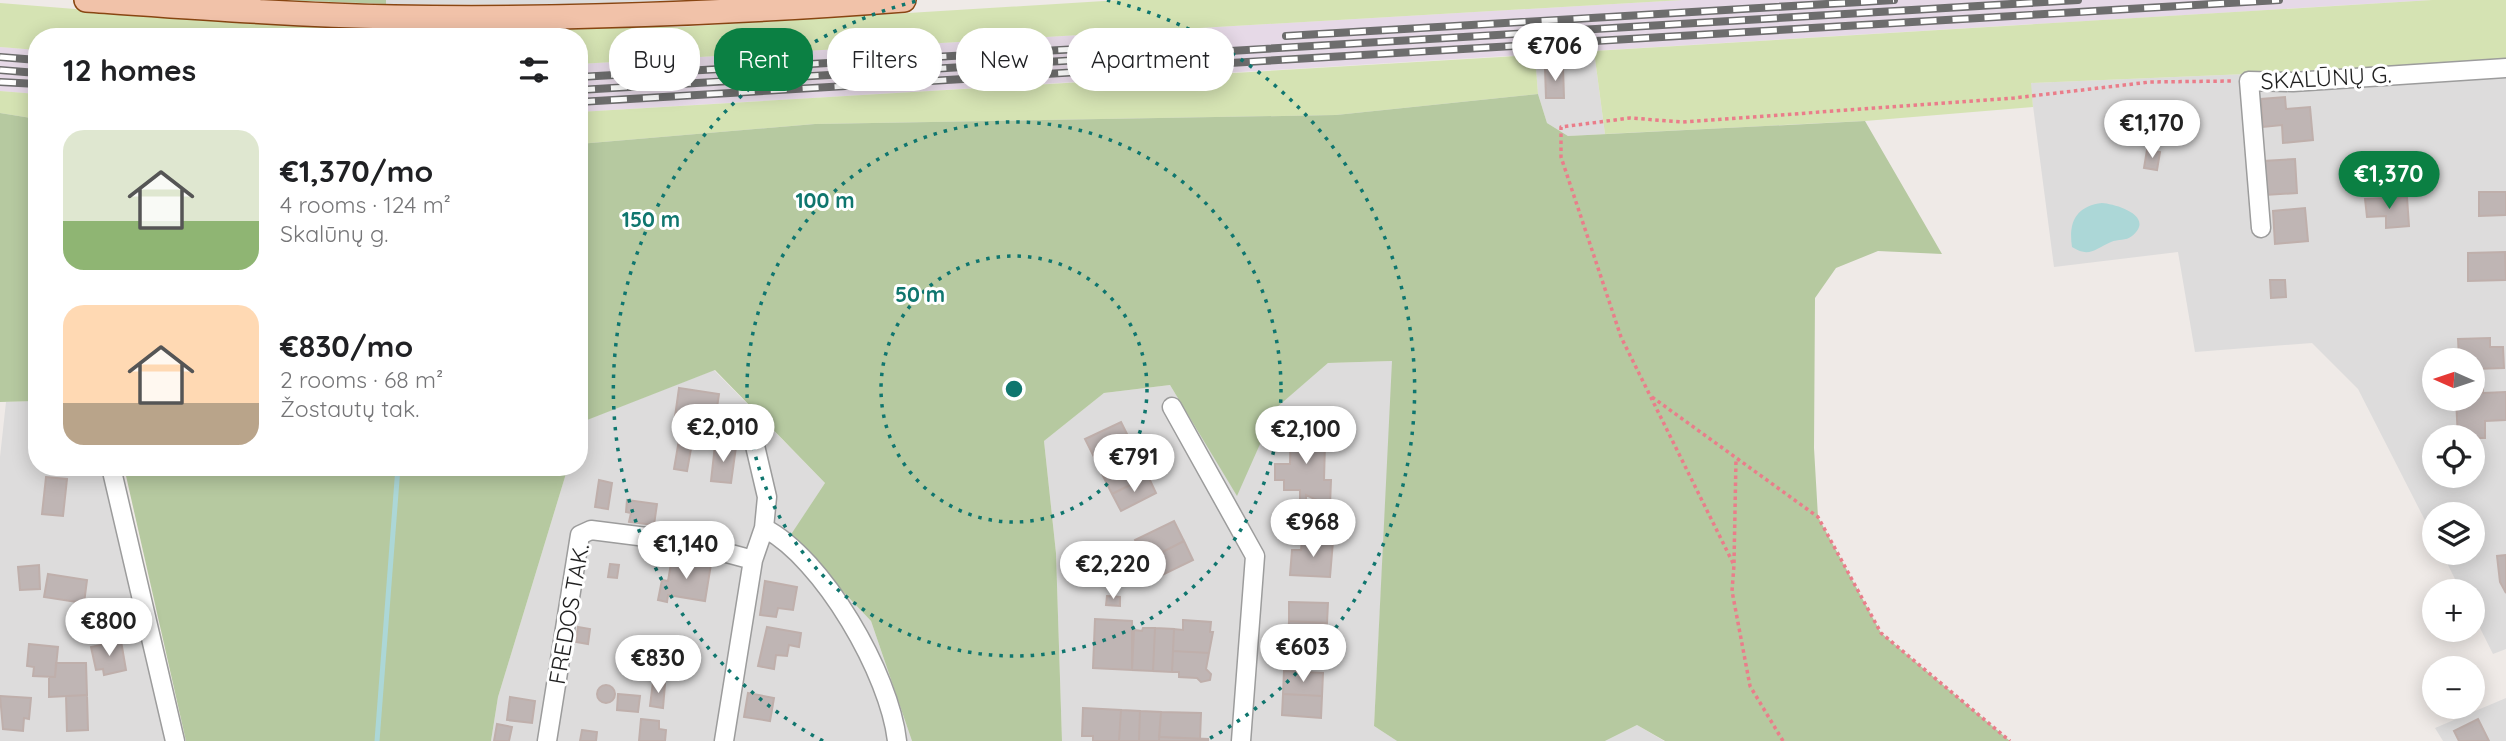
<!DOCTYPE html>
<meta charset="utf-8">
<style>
body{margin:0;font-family:Quicksand,sans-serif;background:#f2f2f2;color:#202124;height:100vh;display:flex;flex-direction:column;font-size:26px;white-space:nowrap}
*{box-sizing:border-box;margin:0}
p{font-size:23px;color:#757577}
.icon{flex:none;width:38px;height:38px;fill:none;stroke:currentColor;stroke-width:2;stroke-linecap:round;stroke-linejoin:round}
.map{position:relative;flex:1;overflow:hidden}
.drawer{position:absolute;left:28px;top:28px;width:560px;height:448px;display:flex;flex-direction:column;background:#fff;border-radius:28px;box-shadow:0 4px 18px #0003}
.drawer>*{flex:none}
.hud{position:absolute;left:609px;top:28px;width:665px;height:63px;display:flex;gap:14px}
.needle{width:46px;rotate:273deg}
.fabs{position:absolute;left:2422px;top:348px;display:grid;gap:14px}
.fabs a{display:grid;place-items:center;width:63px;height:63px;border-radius:50%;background:#fff;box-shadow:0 4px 18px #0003;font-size:35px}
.price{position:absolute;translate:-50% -60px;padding:0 16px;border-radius:24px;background:#fff;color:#222;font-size:23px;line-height:46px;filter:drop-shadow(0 2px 4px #0008)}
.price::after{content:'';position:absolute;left:50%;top:42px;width:21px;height:16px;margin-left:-10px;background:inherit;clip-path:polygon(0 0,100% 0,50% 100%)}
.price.active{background:#0b8043;color:#fff}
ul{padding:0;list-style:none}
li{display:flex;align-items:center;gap:21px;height:175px;padding:0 35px}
li span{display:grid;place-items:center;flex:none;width:196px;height:140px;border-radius:21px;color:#555}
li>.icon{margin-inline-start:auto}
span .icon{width:84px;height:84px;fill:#fffc;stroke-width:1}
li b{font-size:30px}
h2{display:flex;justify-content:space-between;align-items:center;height:84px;padding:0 35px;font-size:30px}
.chip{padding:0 24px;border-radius:28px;background:#fff;box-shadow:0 4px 18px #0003;font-size:24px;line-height:63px}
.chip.active{background:#0b8043;color:#fff}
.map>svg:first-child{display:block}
</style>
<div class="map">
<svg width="2506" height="741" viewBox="0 0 2506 741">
<rect width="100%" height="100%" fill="#efeae7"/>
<path fill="#dddcdc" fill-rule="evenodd" d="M386 0H736L639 4H386Z
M1594 51 1605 134 1568 136 1547 123 1538 94 1535 55Z
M2506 63V649L2493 654 2473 614V592L2461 591 2442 553H2473V514H2434V538L2358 389 2312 343 2195 352 2178 252 2054 267 2030 83ZM2434 360H2473V399H2434ZM2434 438H2473V476H2434Z
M1393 361 1374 726 1397 741H1062L1056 553 1044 441 1104 393 1170 385 1237 495 1275 408 1328 363Z
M714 370 825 483 790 537 871 621 912 741H491L498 697 568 467H579L581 422Z
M37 401V467H105L166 741H0V457L6 402Z
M2506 698V741H2443L2435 728Z
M1637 725 1664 741H1605Z"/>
<path fill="#e6d9e7" d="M1683 0H2432L579 112V64Z
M0 47 37 50V94L0 91Z"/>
<path fill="#d5e3b3" d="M1120 0H1683L579 64V37H37V50L0 47V3L261 24 680 27Z
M2432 0H2506V63L2031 83 2033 107 1865 121 1605 134 1594 51Z
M1535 55 1538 94 1336 115 815 124 579 144V112Z
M0 91 37 94V119L0 113Z"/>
<path fill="#b6c9a0" d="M280 0H386V4Z
M1538 94 1547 123 1568 136 1865 121 1942 254 1878 251 1836 268 1815 298 1814 448 1818 517 1881 633 2010 741H1665L1637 725 1605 741H1397L1374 726 1392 361 1328 363 1276 408 1237 496 1170 385 1104 393 1044 441 1056 553 1062 741H912L871 621 790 536 825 483 715 370 582 422 579 430V144L815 124 1336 115Z
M0 113 37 119V401L0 402Z
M124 467H568L498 697 491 741H186Z"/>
<path fill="#acd7d7" d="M2102 203C2116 204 2156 216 2132 236 2126 241 2118 239 2111 242 2095 249 2089 258 2072 247 2068 221 2077 206 2102 203Z"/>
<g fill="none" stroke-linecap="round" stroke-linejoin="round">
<path stroke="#acd7d7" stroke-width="5" d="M377 741 398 467"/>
</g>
<path fill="#bfb5b4" stroke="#bfafab" stroke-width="2" d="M1563 67 1564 98H1546L1545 68Z
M2285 97 2286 109 2310 107 2313 140 2283 143 2282 125 2263 127 2261 99Z
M2147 150 2160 152 2157 170 2144 168Z
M2411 153 2414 177 2391 179 2388 156Z
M2295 159 2297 193 2265 195 2263 161Z
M2479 192H2506V215L2479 216Z
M2407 197 2409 226 2386 228V216L2367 217 2365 199Z
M2305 208 2308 241 2275 244 2273 211Z
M2505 252 2506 280 2468 281V253Z
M2270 280H2285L2286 297 2271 298Z
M2490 338V347H2503L2504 368 2473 369 2469 357H2459L2458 339Z
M679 388 719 394 716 414 733 416 730 439 673 431Z
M2473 388H2483V393L2506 392V420L2485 421V438H2458L2456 399H2473Z
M1121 422 1130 440 1094 457 1085 439Z
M1291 425 1318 426 1317 443 1325 444 1324 480H1331L1330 506 1306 495V502L1300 501V490H1284V480H1275V464H1290Z
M679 440 692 443 687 471 674 469Z
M1130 440 1138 456 1102 474 1094 457Z
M715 445 736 447 731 483 711 481Z
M1138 456 1148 476 1112 494 1102 474Z
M1148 476 1156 493 1121 511 1112 494Z
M46 477 67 479 63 516 42 514Z
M599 480 612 483 608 509 595 507Z
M627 500 657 504 654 525 629 522 631 513 626 512Z
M1174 521 1184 541 1145 561 1135 540Z
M1302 540 1333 541 1330 577 1290 575 1292 550H1301Z
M1184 541 1193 560 1154 579 1145 561Z
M2506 555V593L2500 582 2497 556Z
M672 558 711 564 705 601 668 595 667 602 658 600 662 580 668 581Z
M610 564 619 565 617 578 608 577Z
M39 565 40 589 20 590 18 567Z
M48 574 87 580 84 603 44 597Z
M765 581 797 587 793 610 778 608 776 617 760 615Z
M1107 596 1120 597V606L1106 605Z
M1289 602 1328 603 1327 623 1289 621Z
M1095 619 1132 621V670L1093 668Z
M1183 620 1211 622 1210 632H1213L1209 653 1173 651 1174 629 1183 630Z
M1289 621 1327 623 1326 644 1288 642Z
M578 627 590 629 588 644 576 642Z
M767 627 801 633 799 647 789 645 787 656 776 655 774 669 758 666Z
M1143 628H1155L1153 671 1132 670 1134 630 1142 631Z
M1155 628 1174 629 1172 672 1153 671Z
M121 641 126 670 104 675 103 669 96 670 91 647Z
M29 644 58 647 55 677 33 676 34 667 27 666Z
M1173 651 1209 653 1206 669 1211 674 1210 680 1201 682 1197 678 1179 677V672H1172Z
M56 663H86L87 695 49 697V677H55Z
M1284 671 1323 673 1322 696 1283 694Z
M653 682 665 684 663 708 650 706Z
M597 694a9 9 0 1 1 18 0a9 9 0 1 1-18 0Z
M748 693 774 698 770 721 744 717Z
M618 694 640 696 638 712 617 710Z
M1283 694 1322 696 1321 718 1282 715Z
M87 695 88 730 67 731 66 696Z
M0 696 31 698 29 719 24 718 23 731 3 729Z
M510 697 535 701 532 723 507 720Z
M1083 708 1121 710 1119 741H1093V736H1082Z
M1121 710 1140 711 1139 741H1119Z
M1140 711 1161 712 1159 741H1139Z
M1161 712 1201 713 1200 739 1159 737Z
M641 719 659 721V729L666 730 665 741H639Z
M2478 719 2489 741H2459L2454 731Z
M497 724 512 727 509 741H494Z
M582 730 597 732 596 741H580Z
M1159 737 1208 739V741H1159Z"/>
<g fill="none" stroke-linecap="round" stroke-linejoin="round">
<defs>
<path id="minor" d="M2261 228 2249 81 2293 82 2506 68
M1172 407 1255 556 1241 741
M111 467 175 741
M764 528C823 558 890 675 897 741
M547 741 580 535 591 530 686 542 753 560
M724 741 753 560 764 528 767 497 752 433"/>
<path id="major" d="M86 0C189 7 291 15 394 17 564 20 734 13 904 0"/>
</defs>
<use href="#minor" stroke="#9c9c9c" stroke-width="21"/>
<use href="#major" stroke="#894612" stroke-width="26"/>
<path stroke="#ea7d8a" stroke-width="3.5" stroke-dasharray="3.5 3.5" stroke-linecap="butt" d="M1652 397 1818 517 1881 633 2010 741
M1734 563 1736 459
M1783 741 1750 686 1732 591 1734 565 1621 337 1561 157V127L1630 118 1683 122 2014 98 2150 82 2233 81"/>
<use href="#minor" stroke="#fff" stroke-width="18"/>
<use href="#major" stroke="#f1c2a9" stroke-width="23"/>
<defs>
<path id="rail" d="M1286 36 1894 0
M0 57 37 60
M0 70 37 73
M579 77 1220 41
M0 82 37 84
M579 90 2078 0
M579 102 2279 0"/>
</defs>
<use href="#rail" stroke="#6d6d6d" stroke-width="8"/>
<use href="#rail" stroke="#fff" stroke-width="5" stroke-dasharray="16" stroke-linecap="butt"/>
</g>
<g fill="none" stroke="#0f766e" stroke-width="3.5" stroke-dasharray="3.5 7">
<circle cx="1014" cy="389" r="133"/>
<circle cx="1014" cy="389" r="267"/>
<path d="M823 741A400 400 0 0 1 921 0M1107 0A400 400 0 0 1 1205 741"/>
</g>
<g text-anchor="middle" stroke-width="6" stroke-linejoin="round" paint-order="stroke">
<g font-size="23" fill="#1f1f1f" stroke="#fff">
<text transform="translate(2326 78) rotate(-3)" y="8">SKALŪNŲ G.</text>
<text transform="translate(569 614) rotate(-80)" y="8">FREDOS TAK.</text>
</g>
</g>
<circle cx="1014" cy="389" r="10" fill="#0f766e" stroke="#fff" stroke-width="3.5"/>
<g font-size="21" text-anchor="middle" font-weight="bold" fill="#0f766e" stroke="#fff" stroke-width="6" stroke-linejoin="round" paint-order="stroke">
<text x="825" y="208">100 m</text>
<text x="651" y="227">150 m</text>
<text x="920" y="302">50 m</text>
</g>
</svg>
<div class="fabs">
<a><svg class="needle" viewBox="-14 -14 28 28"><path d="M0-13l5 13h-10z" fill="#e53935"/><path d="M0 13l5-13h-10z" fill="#757577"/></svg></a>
<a><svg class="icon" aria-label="locate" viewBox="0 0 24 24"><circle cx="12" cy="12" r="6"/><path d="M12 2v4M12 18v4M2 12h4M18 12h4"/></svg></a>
<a><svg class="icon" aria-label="layers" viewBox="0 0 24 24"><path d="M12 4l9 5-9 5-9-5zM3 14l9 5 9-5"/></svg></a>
<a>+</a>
<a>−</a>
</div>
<b class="price" style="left:1555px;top:83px">€706</b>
<b class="price" style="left:2152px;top:160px">€1,170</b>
<b class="price active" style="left:2389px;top:211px">€1,370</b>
<b class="price" style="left:723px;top:464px">€2,010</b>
<b class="price" style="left:1306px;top:466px">€2,100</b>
<b class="price" style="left:1134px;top:494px">€791</b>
<b class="price" style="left:1313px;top:559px">€968</b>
<b class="price" style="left:686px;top:581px">€1,140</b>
<b class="price" style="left:1113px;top:601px">€2,220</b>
<b class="price" style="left:109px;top:658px">€800</b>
<b class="price" style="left:1303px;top:684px">€603</b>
<b class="price" style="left:658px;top:695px">€830</b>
<div class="hud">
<a class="chip">Buy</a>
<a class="chip active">Rent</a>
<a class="chip">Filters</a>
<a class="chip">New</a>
<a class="chip">Apartment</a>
</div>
<section class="drawer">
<h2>12 homes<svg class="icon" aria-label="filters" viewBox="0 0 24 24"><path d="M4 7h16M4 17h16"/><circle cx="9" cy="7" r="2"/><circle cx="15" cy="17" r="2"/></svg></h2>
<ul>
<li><span style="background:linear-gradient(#dfe7d0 65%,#8fb573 0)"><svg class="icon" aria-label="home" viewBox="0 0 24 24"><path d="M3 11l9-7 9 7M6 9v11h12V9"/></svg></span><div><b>€1,370/mo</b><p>4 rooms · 124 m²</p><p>Skalūnų g.</p></div></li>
<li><span style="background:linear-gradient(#ffd9b3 70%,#b9a48a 0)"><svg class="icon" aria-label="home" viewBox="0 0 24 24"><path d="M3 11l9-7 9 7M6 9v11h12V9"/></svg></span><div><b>€830/mo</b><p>2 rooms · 68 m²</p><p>Žostautų tak.</p></div></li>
</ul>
</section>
</div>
